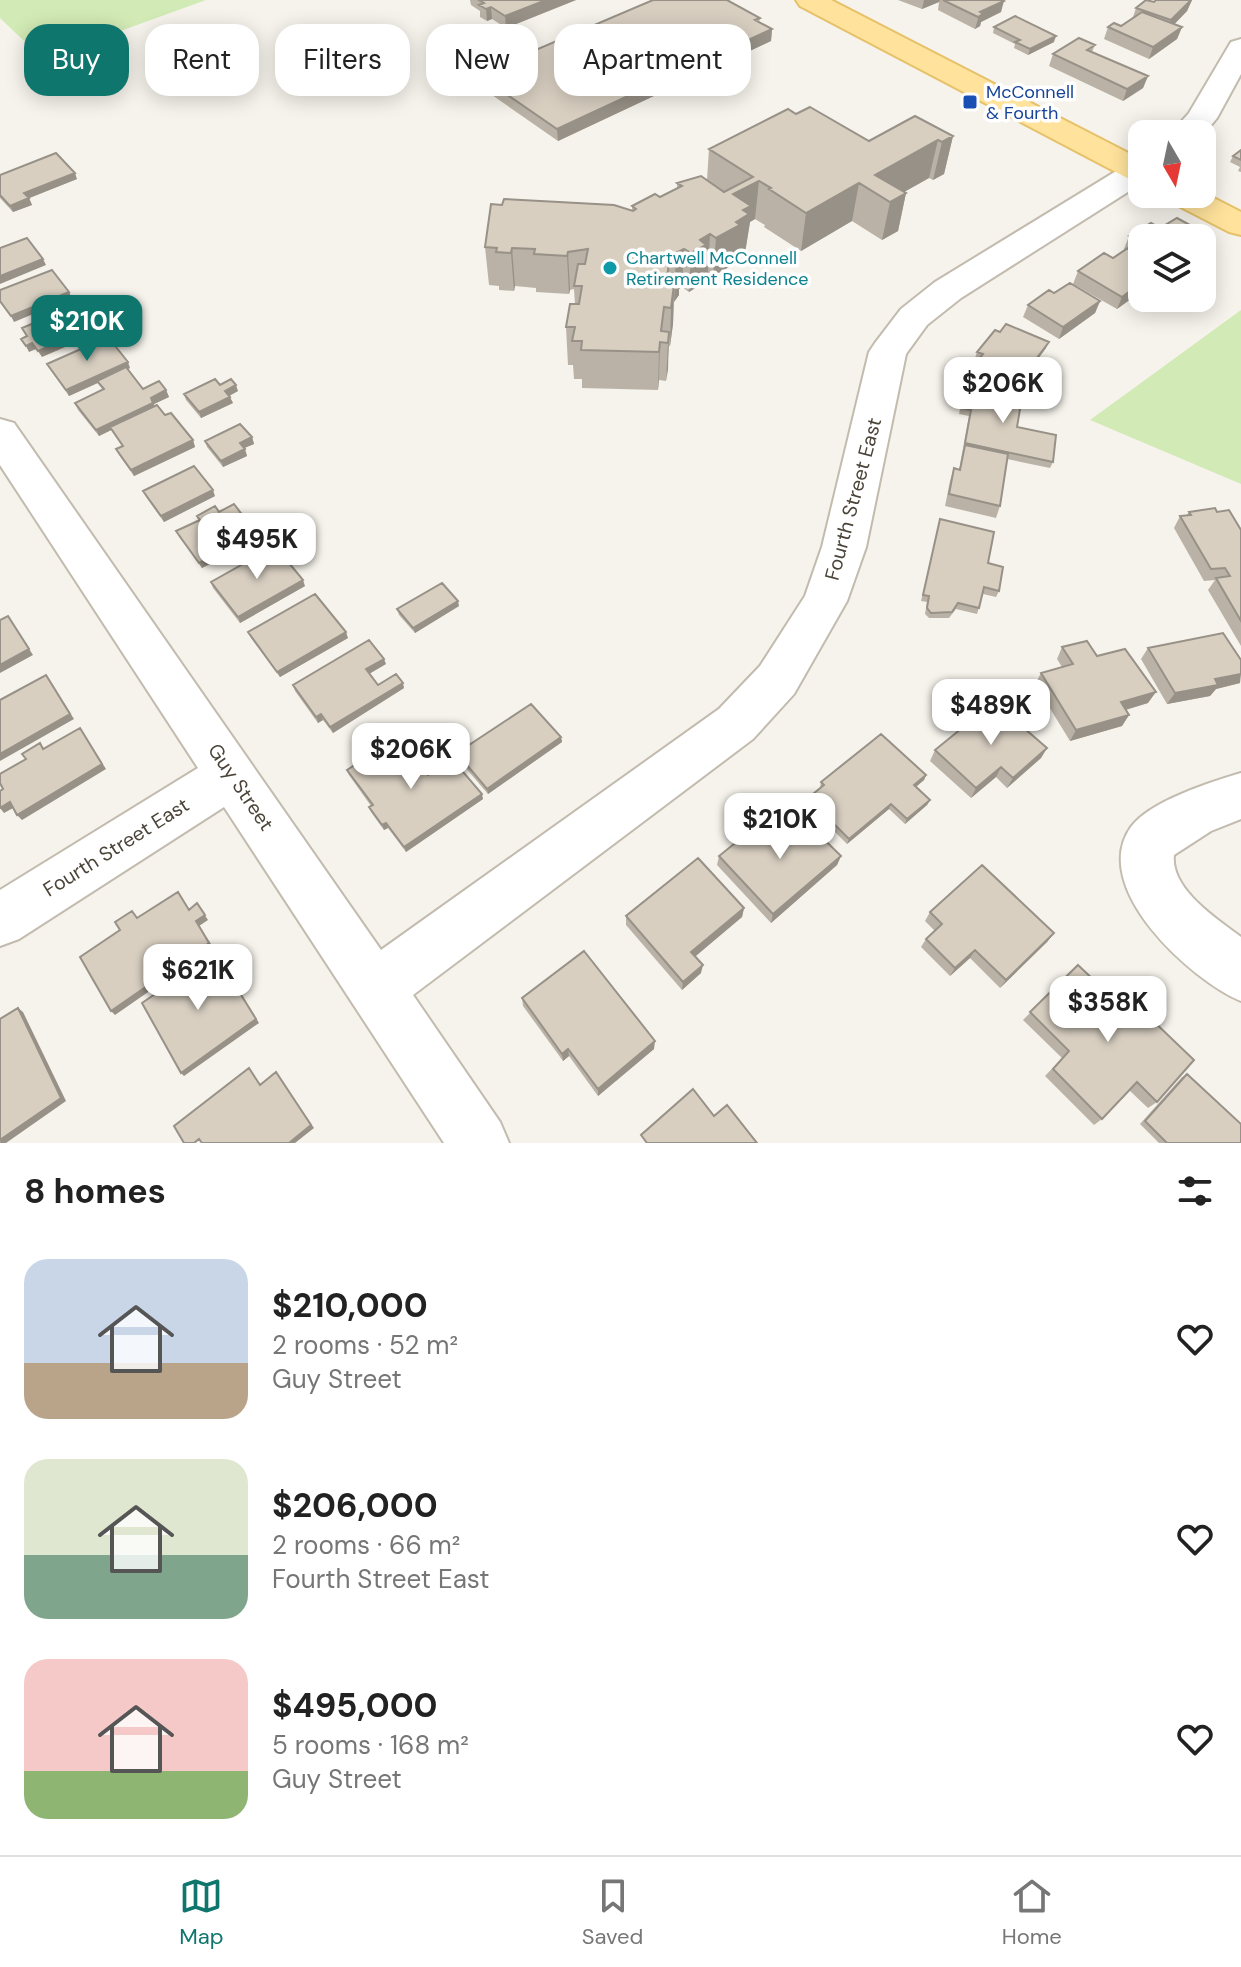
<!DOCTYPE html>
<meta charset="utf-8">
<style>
body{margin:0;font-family:"DM Sans",sans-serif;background:#f6f6f6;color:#222;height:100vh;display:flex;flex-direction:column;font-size:30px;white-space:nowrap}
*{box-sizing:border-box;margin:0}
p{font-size:26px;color:#767676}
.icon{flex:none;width:44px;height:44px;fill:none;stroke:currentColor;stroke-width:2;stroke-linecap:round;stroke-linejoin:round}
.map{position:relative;height:1143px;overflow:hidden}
.sheet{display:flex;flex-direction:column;background:#fff;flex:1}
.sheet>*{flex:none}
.hud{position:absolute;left:24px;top:24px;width:800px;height:72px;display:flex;gap:16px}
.needle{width:52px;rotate:171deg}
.controls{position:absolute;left:1128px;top:120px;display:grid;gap:16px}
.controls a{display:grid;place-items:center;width:88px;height:88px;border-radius:16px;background:#fff;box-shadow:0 4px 20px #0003;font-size:40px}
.price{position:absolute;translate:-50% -68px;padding:0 18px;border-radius:16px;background:#fff;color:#222;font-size:26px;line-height:52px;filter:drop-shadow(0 2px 4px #0008)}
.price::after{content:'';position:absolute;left:50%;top:48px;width:24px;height:18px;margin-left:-12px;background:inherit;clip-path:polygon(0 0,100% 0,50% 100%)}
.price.current{background:#0f766e;color:#fff}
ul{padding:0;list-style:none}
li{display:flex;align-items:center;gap:24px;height:200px;padding:0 24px}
li span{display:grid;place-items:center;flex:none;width:224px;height:160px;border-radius:24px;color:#555}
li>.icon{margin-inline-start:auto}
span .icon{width:96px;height:96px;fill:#fffc;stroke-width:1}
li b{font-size:34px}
h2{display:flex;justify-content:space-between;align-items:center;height:96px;padding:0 24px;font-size:34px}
.tag{padding:0 28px;border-radius:24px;background:#fff;box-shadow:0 4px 20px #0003;font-size:28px;line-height:72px}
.tag.current{background:#0f766e;color:#fff}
.menu{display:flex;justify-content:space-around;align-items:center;height:112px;border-top:2px solid #e0e0e0;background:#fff;font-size:22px;color:#767676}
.menu a{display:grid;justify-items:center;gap:4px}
.menu .current{color:#0f766e}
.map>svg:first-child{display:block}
</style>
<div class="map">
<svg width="1241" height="1143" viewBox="0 0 1241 1143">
<rect width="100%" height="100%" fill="#f6f3ec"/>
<path fill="#d2eab5" d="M0 0H206L43 59 0 18Z
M1241 310V484L1090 420Z"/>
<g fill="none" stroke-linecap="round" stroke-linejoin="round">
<defs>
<path id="minor" d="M1241 39V74L1217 118 1202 136 1170 134 1189 113 1231 42Z
M1142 159V183L961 298 927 325 906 354 866 547 847 601 794 694 753 739 413 995 500 1122 509 1143H444L224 807 19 939 0 946V890L198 768 0 465V419L14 423 381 950 719 709 760 666 805 596 822 547 869 352 875 343 901 309 935 282 1131 162Z
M1241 773V819L1211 831 1174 855C1170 889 1217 919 1241 937V1001C1191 980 1088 887 1131 827 1150 801 1211 782 1241 773Z"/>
<path id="major" d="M796 0H831L1142 160V183L1131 180 800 6Z
M1202 192 1241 212V235L1229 232 1169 201 1165 194Z"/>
</defs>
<use href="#minor" stroke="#c2bbae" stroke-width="4"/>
<use href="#major" stroke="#e6c16a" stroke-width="4"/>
<use href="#minor" fill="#fff" fill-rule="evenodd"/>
<use href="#major" fill="#ffe39c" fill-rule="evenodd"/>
</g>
<path fill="#bab2a6" d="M470 0H576L506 28 492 19 487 21 480 17V11L471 5Z
M898 0H1002L1001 12 981 22 980 26 975 29 938 10 939 2 922 9Z
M1192 0 1187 11 1174 24 1182 27 1177 39 1149 59 1104 39 1108 27 1121 26 1133 17 1136 8 1154 2Z
M760 18 759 22 772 29 771 41 558 141 479 86 477 74 517 58Z
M994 27 1054 42 1028 55 1014 48 1015 44 993 33Z
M1095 45 1092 52 1148 76 1143 88 1123 101 1049 66 1053 54Z
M796 114 869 141 953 136 944 174 933 180 929 178 904 192 906 193 898 231 882 240 852 221 801 251 764 227 765 225 755 219 750 222 745 253 737 257 736 263 713 276 708 273 704 275 703 283 689 292 682 287 679 289V295L674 302 673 324 670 346H669L666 381 659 380 658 390 582 388V379H574L573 365H568L566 327 575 304 574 289 570 290 569 294 536 292V288L515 286 514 291 499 290V286L489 285 485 247 632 210V206L660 197 677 188V183L707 180 709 149Z
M1241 150V172L1238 171 1240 167 1230 162 1233 156Z
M0 175 77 179 29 198 32 205 13 212 0 198Z
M1160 228 1210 236 1204 248 1142 238V291L1117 309 1073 284 1078 271 1113 258 1125 250 1124 249 1129 236Z
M1054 293 1100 301 1095 313 1059 339 1023 317 1028 305Z
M1046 348 1012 395 1017 427 1053 462 1050 468 1007 459 1000 506 996 518 945 506 950 481 954 468 959 470 969 416 959 414 965 382 978 388 1008 394 968 376 970 370 978 359 975 358 977 352Z
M47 364 130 368 128 369 143 389 166 390 169 397 154 404 155 407 193 440 195 447 134 476 119 455 116 449 122 446 111 430 99 436 78 410 75 403 103 390 98 383 69 396Z
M220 385 238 391 229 396 233 403 201 418 186 400 184 394Z
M252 437 254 444 244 448 247 456 223 467 207 447 205 441Z
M143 491 215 496 164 522 146 497Z
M219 512 258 539 202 568 179 537 176 531 198 520 197 516Z
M1189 512H1217L1241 530V646L1208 590 1215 580 1204 581 1174 528 1180 516H1186Z
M940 519 988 563 999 591 996 597 983 594 977 614 956 609 949 618H929L925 614 927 602 921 601Z
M211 582 305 586 240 623 213 588Z
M459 606 415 633 399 615 397 609Z
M248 632 348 638 280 677 251 638Z
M1062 647 1097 656 1148 703 1126 710 1129 715 1122 726 1070 741 1035 684 1041 673 1062 667 1057 659Z
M1148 648 1240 683 1216 689 1210 696 1167 704 1141 659Z
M386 664 369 674 378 685 404 688 333 733 323 720 318 723 295 691 293 685Z
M561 737 562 742 488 794 458 759 457 753Z
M1047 748 1041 758 1007 788 996 777 971 798 930 761 935 750Z
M347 770 428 775 483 799 406 852 388 828 384 830 371 812 369 807 371 806 349 775Z
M926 775 924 780 916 787 930 800 927 805 905 824 889 809 847 844 806 803 808 798 820 788 821 782Z
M773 836 841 856 837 865 771 923 717 865 719 856Z
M744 908 742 917 695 956 701 973 682 990 626 925V916Z
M930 912 1054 933 1047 942 1000 988 970 958 950 976 921 947 926 939 935 931 925 921Z
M1078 965 1157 1102 1148 1108 1129 1090 1102 1119 1094 1125 1045 1076 1062 1058 1023 1020Z
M522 998 654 1049 598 1096 569 1056 563 1061 523 1006Z
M1187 1074 1241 1143H1159L1140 1124 1182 1077Z"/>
<path fill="#979187" d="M546 0H576L506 28 505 16Z
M924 0H940L939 2 922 9Z
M1192 0 1187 11 1167 32 1171 20Z
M1004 1 1001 12 981 22 980 26 975 29 980 12Z
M491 7 492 19 487 21 486 9Z
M1182 27 1177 39 1149 59 1153 47Z
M772 29 771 41 558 141 557 129Z
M1056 36 1054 42 1028 55 1030 49Z
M1148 76 1143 88 1123 101 1127 89Z
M953 136 944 174 933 180 942 142Z
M938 140 929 178 888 201 875 175Z
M75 173 77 179 27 199 24 193Z
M759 181 755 219 750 222 745 253 737 257 736 263 713 276 716 238 733 194Z
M859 183 852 221 801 251 806 213Z
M906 193 898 231 882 240 890 202Z
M29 198 32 205 13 212 10 206Z
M710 234 708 273 704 275 703 283 689 292 691 253 700 240Z
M1210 236 1204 248 1202 250V241Z
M512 248 515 286 514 291 511 253Z
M684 249 682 287 679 289V295L674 302 676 253Z
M568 252 570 290 569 294 567 256Z
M43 259 46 265 0 284V276Z
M1142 282V291L1117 309 1122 297Z
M674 285 673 324 670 346 671 308Z
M69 292 72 298 14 322 11 316Z
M1100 301 1095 313 1059 339 1063 327Z
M104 323 107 329 42 357 38 351Z
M669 332 668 370 666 381 668 343Z
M660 342 659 380 658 390 659 352Z
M1049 342 1046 348 1011 395 1013 389Z
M32 343 36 349 29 352 26 346Z
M128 362 130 368 69 396 66 390Z
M236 385 238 391 227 397 225 391Z
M166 390 169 397 154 404 155 409 99 436 96 430Z
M230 397 233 403 201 418 199 412Z
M252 437 254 444 242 449 240 443Z
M193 440 195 447 134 476 131 470Z
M245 449 247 456 223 467 221 461Z
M213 490 215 496 164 522 161 516Z
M256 533 258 539 202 568 199 563Z
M303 580 305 586 240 623 238 617Z
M458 601 459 606 415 633 413 628Z
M8 616 33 655 0 673V665Z
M346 632 348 638 280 677 277 672Z
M384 659 386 664 367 675 366 669Z
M1241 674 1240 683 1216 689 1210 696 1167 704 1175 693 1215 679Z
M46 675 74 719 0 761V754Z
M403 683 404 688 333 733 330 727Z
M1156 692 1148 703 1114 713 1121 702Z
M321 714 323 720 318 723 316 717Z
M1129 715 1122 726 1070 741 1076 730Z
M80 728 106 769 22 820 17 815Z
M561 737 562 742 488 794 487 789Z
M1047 748 1041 758 1007 788 1013 778Z
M1001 767 996 777 971 798 976 788Z
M926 775 924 780 912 790 914 785Z
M482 794 483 799 406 852 404 847Z
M930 800 927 805 905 824 907 819Z
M10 802 15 807 4 813 0 808Z
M891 804 889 809 847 844 849 839Z
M386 823 388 828 384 830 382 825Z
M841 856 837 865 771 923 773 914Z
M197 903 208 920 199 926 213 947 115 1015 111 1011 196 921Z
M744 908 742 917 690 961 691 952Z
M1054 933 1047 942 1000 988 1006 980Z
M975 950 970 958 950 976 955 968Z
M218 957 259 1023 184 1076 181 1073Z
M703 965 701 973 682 990 683 982Z
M18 1008 23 1012 66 1101 6 1143H0Z
M655 1041 654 1049 598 1096V1089Z
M568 1049 569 1056 563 1061 562 1054Z
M279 1076 314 1128 295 1143H289Z"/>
<path fill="#d8cfc1" stroke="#979187" stroke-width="2" d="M479 0H546L505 16 491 7 486 9 479 5 484 3Z
M653 0H727L760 18 755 20 772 29 557 129 477 74 513 56 517 58Z
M943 0H1002L1004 1 980 12 983 14 978 17Z
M1146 0 1154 2 1156 0H1191L1171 20 1136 8Z
M1142 12 1182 27 1153 47 1108 27 1114 23 1121 26Z
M1015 16 1056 36 1030 49 1015 42 1020 40 994 27Z
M1079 38 1095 45 1087 50 1148 76 1127 89 1053 54Z
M810 107 869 141 915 116 953 136 942 142 938 140 875 175 906 193 890 202 859 183 806 213 769 189 771 188 759 181 733 194 751 206 743 210 749 214 736 222 740 225 716 238 710 234 700 240 706 245 691 253 684 249 676 253 681 257 675 264 669 263 666 285H674L671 308 664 307 661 331 669 332 668 343 660 342 659 352 581 350 582 341H572L575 327H566L570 304H579L582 286H574L578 264H585L588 249 568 252 567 256 534 254 535 249 512 248 511 253 496 252 497 248 485 247 491 204 502 205 504 199 614 205 633 211 636 209 632 206 655 194 660 197 682 186 677 183 701 176 724 192 753 177 709 149 788 109 796 114Z
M1241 150V160L1233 156Z
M56 153 75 173 24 193 29 198 10 206 0 195V175Z
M1177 218 1210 236 1202 241V238H1142V244L1129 236 1151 223 1160 228Z
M27 238 43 259 0 276V248Z
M1128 248 1142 256V282L1122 297 1078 271 1104 253 1113 258Z
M52 270 69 292 11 316 0 301V290Z
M1070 283 1100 301 1063 327 1028 305 1049 290 1054 293Z
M87 301 104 323 38 351 32 343 26 346 21 339 27 336 22 328Z
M1006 324 1049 342 1013 389 970 370 983 354 977 352 995 330 1000 332Z
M108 337 128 362 66 390 47 364Z
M126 367 143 389 159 381 166 390 151 398 153 403 96 430 75 403 104 389 97 381Z
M215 379 220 385 231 379 236 385 225 391 230 397 199 412 184 394Z
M965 382 978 384V388L1022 397 1017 427 1056 435 1053 462 965 443 971 410 961 408Z
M157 405 165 415 171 413 193 440 131 470 116 449 123 446 110 427Z
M240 424 252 437 240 443 245 449 221 461 205 441Z
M965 445 1008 454 1000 506 949 494 954 468 960 470Z
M194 466 213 490 161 516 143 491Z
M234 504 256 533 199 563 176 531 200 520 197 516 215 506 219 512Z
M1215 508 1217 512 1229 510 1241 530V621L1216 578 1230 576 1225 568 1211 569 1180 516 1191 515 1189 512Z
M940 519 994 532 988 563 1003 567 999 591 984 587 979 608 958 603 952 612 931 613 927 608 929 596 923 595Z
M275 546 303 580 238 617 211 582Z
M442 583 458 601 413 628 397 609Z
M315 594 346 632 277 672 248 632Z
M8 616 29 649 0 665V620Z
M1223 633 1241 660V674L1215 679 1218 685 1175 693 1148 648Z
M369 640 384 659 366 669 378 685 396 674 403 683 330 727 321 714 316 717 293 685Z
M1087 641 1097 656 1125 649 1156 692 1121 702 1129 715 1076 730 1041 673 1073 664 1062 647Z
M46 675 70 714 0 754V700Z
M994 702 1047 748 1013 778 1001 767 976 788 935 750Z
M531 704 561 737 487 789 457 753Z
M80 728 102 764 17 815 10 802 0 808V791L3 789 0 783V774L26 759 22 754 40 743 43 749Z
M881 734 926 775 914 785 930 800 907 819 891 804 849 839 808 798 824 785 821 782Z
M398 737 428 775 452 759 482 794 404 847 386 823 382 825 369 807 373 805 347 770Z
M799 815 841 856 773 914 719 856 760 823 773 836Z
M698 858 744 908 691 952 703 965 683 982 626 916Z
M982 865 1054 933 1006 980 975 950 955 968 926 939 942 924 930 912Z
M178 892 189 910 197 903 205 915 196 921 209 943 111 1011 80 957 120 930 115 922 132 911 137 918Z
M584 951 655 1041 598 1089 568 1049 562 1054 522 998Z
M215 953 256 1019 181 1073 142 1003Z
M1078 965 1117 1002 1125 994 1194 1060 1157 1102 1137 1082 1102 1119 1053 1069 1069 1051 1030 1012Z
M18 1008 61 1098 0 1140V1019Z
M249 1068 260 1085 276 1072 311 1125 289 1143H202L199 1139 194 1143H184L174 1126Z
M1187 1074 1241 1124V1143H1167L1145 1121Z
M693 1089 714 1116 727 1105 757 1143H647L641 1135Z"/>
<rect fill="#1a4fb4" stroke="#fff" stroke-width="3" x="962" y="94" width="16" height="16" rx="4"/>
<circle fill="#0f9aa8" stroke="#fff" stroke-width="3" cx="610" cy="268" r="8"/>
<g text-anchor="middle" stroke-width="7" stroke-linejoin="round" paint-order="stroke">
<g font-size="18" fill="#164399" stroke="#fff" text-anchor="start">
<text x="986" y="98">McConnell<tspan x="986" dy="21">&amp; Fourth</tspan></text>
</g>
<g font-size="18" fill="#0d838f" stroke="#fff" text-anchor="start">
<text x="626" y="264">Chartwell McConnell<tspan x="626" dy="21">Retirement Residence</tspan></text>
</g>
<g font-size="20" fill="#4b4439" stroke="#fff">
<text transform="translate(853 499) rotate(-75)" y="7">Fourth Street East</text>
<text transform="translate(241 787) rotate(56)" y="7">Guy Street</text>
<text transform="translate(116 847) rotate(-32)" y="7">Fourth Street East</text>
</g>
</g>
</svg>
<div class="controls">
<a><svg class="needle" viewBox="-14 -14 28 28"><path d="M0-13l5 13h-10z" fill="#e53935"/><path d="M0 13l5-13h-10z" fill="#767676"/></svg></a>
<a><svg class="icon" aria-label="layers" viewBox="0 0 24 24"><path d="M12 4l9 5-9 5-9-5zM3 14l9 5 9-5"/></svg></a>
</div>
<b class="price current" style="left:87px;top:363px">$210K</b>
<b class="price" style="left:1003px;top:425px">$206K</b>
<b class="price" style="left:257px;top:581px">$495K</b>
<b class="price" style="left:991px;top:747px">$489K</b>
<b class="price" style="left:411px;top:791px">$206K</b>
<b class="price" style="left:780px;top:861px">$210K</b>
<b class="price" style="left:198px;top:1012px">$621K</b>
<b class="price" style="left:1108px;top:1044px">$358K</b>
<div class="hud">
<a class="tag current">Buy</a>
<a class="tag">Rent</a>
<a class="tag">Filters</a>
<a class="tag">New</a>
<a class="tag">Apartment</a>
</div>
</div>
<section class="sheet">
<h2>8 homes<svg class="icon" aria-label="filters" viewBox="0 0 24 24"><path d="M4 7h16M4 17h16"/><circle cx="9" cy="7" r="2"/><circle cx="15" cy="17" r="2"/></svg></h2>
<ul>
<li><span style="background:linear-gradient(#c9d6e8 65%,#b9a48a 0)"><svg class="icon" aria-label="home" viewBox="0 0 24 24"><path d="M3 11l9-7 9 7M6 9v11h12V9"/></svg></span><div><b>$210,000</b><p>2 rooms · 52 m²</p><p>Guy Street</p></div><svg class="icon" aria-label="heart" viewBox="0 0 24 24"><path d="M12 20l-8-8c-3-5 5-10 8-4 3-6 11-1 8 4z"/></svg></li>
<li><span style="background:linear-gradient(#dfe7d0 60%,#7fa58c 0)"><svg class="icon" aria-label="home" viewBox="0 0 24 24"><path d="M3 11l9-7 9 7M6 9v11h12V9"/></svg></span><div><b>$206,000</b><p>2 rooms · 66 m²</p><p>Fourth Street East</p></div><svg class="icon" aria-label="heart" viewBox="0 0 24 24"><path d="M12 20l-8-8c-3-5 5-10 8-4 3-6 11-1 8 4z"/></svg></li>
<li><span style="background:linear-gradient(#f6c9c9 70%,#8fb573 0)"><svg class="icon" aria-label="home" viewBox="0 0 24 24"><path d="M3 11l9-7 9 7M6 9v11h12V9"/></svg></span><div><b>$495,000</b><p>5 rooms · 168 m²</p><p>Guy Street</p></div><svg class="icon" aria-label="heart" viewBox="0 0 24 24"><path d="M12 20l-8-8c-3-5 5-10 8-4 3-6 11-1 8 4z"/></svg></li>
</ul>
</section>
<nav class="menu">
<a class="current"><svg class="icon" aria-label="map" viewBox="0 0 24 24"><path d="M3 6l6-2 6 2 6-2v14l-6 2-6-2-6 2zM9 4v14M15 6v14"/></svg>Map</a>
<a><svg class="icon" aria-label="saved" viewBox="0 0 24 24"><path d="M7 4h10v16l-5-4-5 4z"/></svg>Saved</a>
<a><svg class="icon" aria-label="home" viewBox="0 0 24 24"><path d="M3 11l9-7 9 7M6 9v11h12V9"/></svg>Home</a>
</nav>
